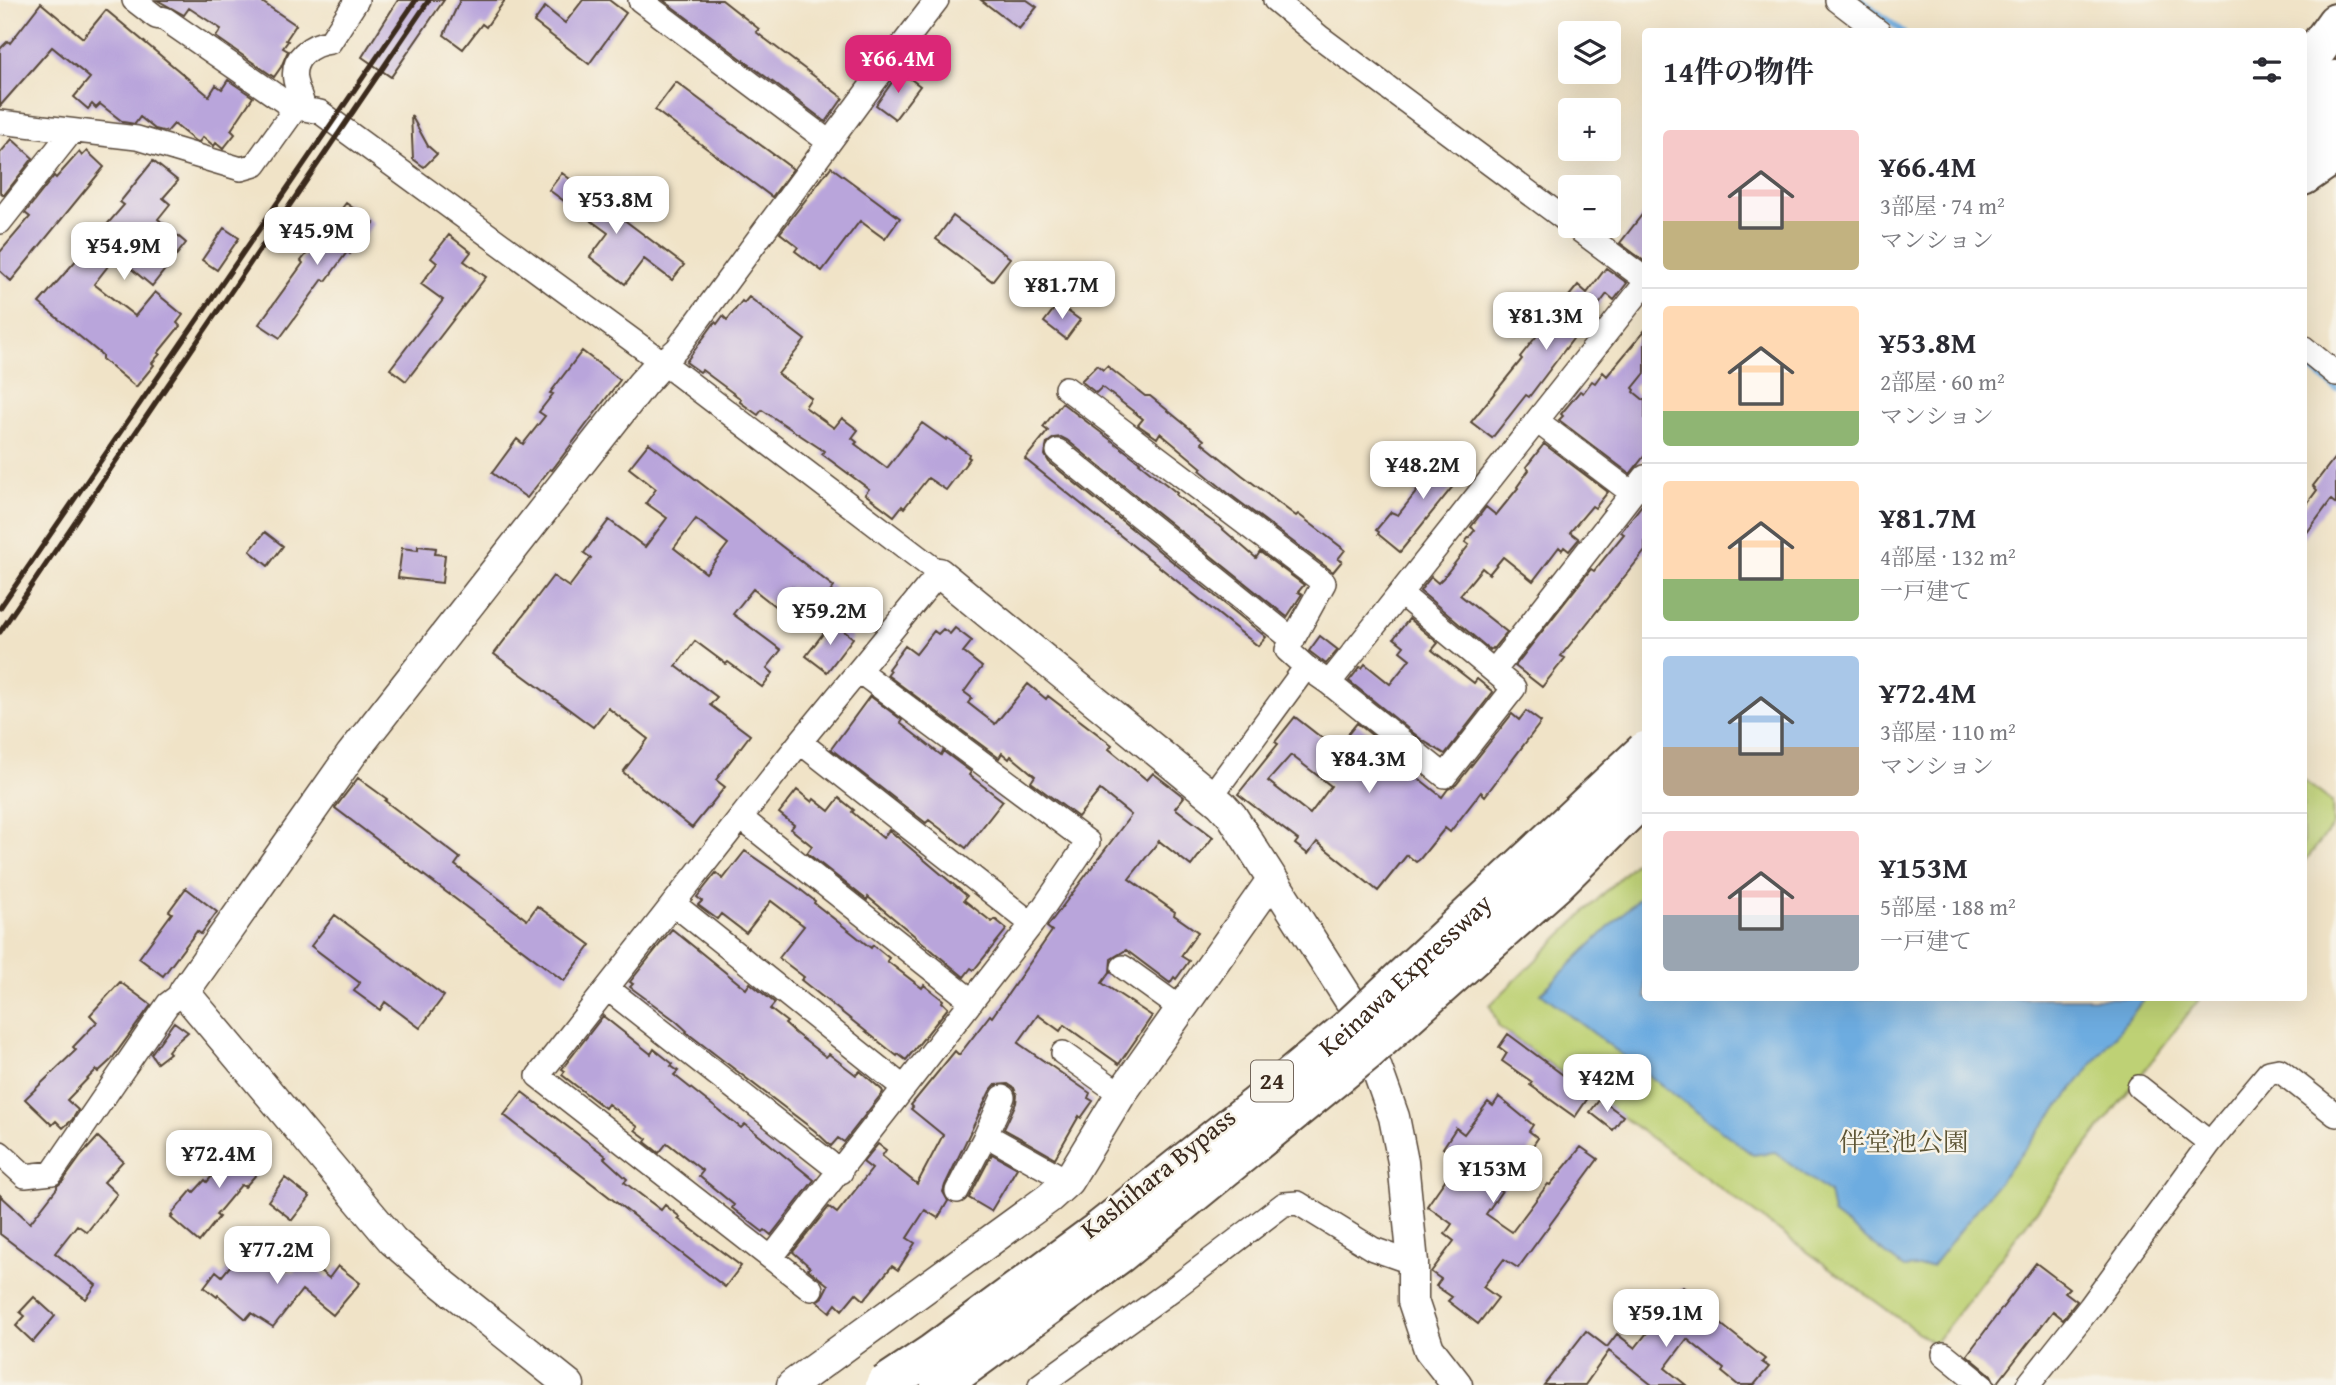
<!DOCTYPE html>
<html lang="ja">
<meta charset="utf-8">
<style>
body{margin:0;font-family:"Gentium Book Plus","Noto Serif JP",serif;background:#f7f7f7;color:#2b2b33;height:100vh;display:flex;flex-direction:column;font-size:26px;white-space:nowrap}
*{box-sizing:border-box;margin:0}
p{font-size:23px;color:#7c7c81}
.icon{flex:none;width:38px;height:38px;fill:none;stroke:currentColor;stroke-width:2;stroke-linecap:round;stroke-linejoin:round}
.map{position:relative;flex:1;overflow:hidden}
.details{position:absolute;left:1642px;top:28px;width:665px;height:973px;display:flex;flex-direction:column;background:#fff;border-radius:7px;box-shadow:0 7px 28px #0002}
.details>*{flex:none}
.controls{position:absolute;left:1558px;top:21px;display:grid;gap:14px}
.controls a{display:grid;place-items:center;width:63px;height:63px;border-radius:7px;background:#fff;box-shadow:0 7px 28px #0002;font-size:35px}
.price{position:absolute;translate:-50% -60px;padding:0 16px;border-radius:14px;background:#fff;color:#222;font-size:23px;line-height:46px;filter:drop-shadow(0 2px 4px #0008)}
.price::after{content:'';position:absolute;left:50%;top:42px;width:21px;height:16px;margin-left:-10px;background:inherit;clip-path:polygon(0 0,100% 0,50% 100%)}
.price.active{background:#db2777;color:#fff}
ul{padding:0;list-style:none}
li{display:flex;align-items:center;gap:21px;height:175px;padding:0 21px}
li+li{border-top:2px solid #e1e1e2}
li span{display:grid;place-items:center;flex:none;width:196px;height:140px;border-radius:7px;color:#555}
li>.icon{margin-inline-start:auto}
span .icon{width:84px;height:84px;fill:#fffc;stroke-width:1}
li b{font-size:30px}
h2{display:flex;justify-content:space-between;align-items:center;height:84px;padding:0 21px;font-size:30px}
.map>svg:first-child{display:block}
</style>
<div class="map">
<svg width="2336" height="1385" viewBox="0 0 2336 1385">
<rect width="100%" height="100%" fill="#f7f3e8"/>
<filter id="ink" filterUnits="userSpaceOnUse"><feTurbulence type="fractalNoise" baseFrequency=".0143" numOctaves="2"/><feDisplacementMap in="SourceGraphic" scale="14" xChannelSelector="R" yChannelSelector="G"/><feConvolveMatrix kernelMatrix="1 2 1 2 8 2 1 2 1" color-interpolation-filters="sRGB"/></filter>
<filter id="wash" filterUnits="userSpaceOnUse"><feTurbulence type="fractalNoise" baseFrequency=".00686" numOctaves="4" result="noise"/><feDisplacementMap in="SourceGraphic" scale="28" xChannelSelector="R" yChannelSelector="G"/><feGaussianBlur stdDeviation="1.57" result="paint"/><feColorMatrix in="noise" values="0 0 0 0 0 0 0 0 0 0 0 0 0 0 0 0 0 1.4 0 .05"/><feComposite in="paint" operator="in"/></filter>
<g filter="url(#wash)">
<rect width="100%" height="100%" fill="#f0e3c7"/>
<path fill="#bed174" stroke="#7c7e49" stroke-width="2" d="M2303 780 2332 802 2333 825 2303 864Z
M1645 853V998H2200L1934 1344 1499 1027 1490 1005Z"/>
<path fill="#6dace0" stroke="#546b7f" stroke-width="2" d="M1645 892V998H2145L1932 1266 1904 1268 1833 1214 1829 1193 1775 1152 1753 1155 1541 993Z"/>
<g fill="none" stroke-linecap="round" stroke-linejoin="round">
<path stroke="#6dace0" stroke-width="6" d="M1862 0 1903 32
M2303 363 2336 389"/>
</g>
<g id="blocks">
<path fill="#b9a5db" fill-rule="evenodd" d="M157 0H259L296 25 286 40 288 41 283 48 288 51 281 67 274 77 216 37 221 29 189 8 184 15Z
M398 0H444L391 77 362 57Z
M460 0H505L486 27 482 24 463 49 444 35Z
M583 0H609L626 13 589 64 534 22 545 7 565 23Z
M663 0H722L759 29 756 32 843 98 826 122Z
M981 0H1027L1037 7 1019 29Z
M41 3 83 38 106 10 209 96 216 85 222 89 228 80 253 97 231 130 235 134 223 149 216 143 214 146 203 137 199 142 195 141 174 124 167 132 155 129 140 117 135 124 123 122 100 104 96 108 92 104 88 109 74 97 90 78 52 47 0 106V49L8 41 10 43Z
M900 71 920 86 895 119 876 105Z
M676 82 793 169 772 197 655 110Z
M411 115 428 146 437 154 424 167 413 159Z
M12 139 33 158 4 195 0 192V153Z
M87 151 104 167 11 281 0 271V252L30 217 25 213 54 176 56 178 79 152 82 156Z
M153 161 178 181 163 198 170 204 158 219 186 243 152 286 116 256 94 284 135 316 155 292 183 315 177 323 180 326 158 353 160 354 152 363 154 365 136 387 102 359V355L39 303 124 205 120 202Z
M831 167 900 218 885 239 860 221 822 271 795 251 798 247 780 233Z
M562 173 684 265 672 280 644 259 625 284 590 257 608 233 549 190Z
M346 203 374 223 350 254 347 252 326 281 323 279 280 338 259 324 303 263 301 261Z
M1645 211V260L1644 261 1620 243Z
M953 216 1010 258 992 281 936 239Z
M224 228 239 238 217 270 202 260Z
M449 235 471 252 464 261 486 277 406 381 390 369 443 300 421 284 437 263 431 258Z
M1606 268 1627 283 1614 300 1607 294 1529 397 1526 395 1492 438 1471 422 1522 359 1520 357 1531 343 1544 327 1547 329 1568 303 1565 301 1578 285 1587 293Z
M749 297 805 340 778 374 811 398 805 407 834 428 842 418 858 430 852 438 857 442 855 444 887 468 922 423 946 440 947 438 969 454 968 457 970 458 946 490 928 478 904 508 902 506 894 516 865 494 869 489 822 454 824 451 762 410 758 415 740 402 741 399 702 370 700 372 686 362 715 322 717 324 723 316 727 320 742 301 744 303Z
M1058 304 1080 320 1066 339 1044 322Z
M1645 330V373L1633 388 1635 390 1634 392 1645 401V455L1630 474 1559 420 1563 416 1561 414 1580 391 1583 393 1592 381 1595 383 1603 372 1607 376Z
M582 351 620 380 552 470 550 469 527 498 492 473 517 439 523 444 545 416 539 412 553 394 550 393Z
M1097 365 1103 370 1107 366 1145 396H1150L1204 440 1202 443 1242 475 1296 516 1298 514 1345 550 1338 559 1342 561 1333 572 1228 493 1200 470 1202 468 1160 433 1157 438 1138 425 1143 419 1102 387 1096 393 1081 381Z
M1062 403 1140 462 1139 463 1177 493 1176 495 1219 526 1256 558 1260 552 1304 585 1298 592 1302 594 1287 617 1067 440 1061 437 1054 438 1047 443 1045 455 1049 462 1266 637 1258 646 1025 459 1048 431 1043 427Z
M649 443 834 587 818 608 791 587 776 607 753 589 733 614 781 650 767 668 773 673 762 687 728 662 726 664 695 641 676 666 717 697 710 705 750 735 716 780 725 787 692 828 623 772 648 739 608 708 593 727 494 654 553 576 569 587 591 558 584 553 609 520 645 547 667 518 646 503 656 489 629 468ZM696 519 728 544 706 573 674 548Z
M1544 444 1608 492 1595 508 1592 506 1570 532 1579 539 1569 551 1564 547 1562 550 1559 547 1533 581 1503 557 1489 574 1482 568 1460 595 1507 632 1493 649 1492 648 1490 650 1420 591 1431 577 1438 583 1443 578 1469 545 1465 542 1475 530 1471 527 1486 507 1496 515 1518 488 1517 487 1529 470 1526 467Z
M1451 448 1471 464 1400 552 1378 534 1379 532 1376 530 1391 512 1398 515Z
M2336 456V504L2331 500 2303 538V509L2317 490 2313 486Z
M1645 501V551L1561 656 1565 658 1542 687 1515 666 1591 569 1594 571 1624 534 1621 532Z
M265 532 283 546 268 566 250 551Z
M418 546 436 548 435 554 445 555 442 583 398 578 402 548 418 550Z
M1409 619 1438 643 1432 650 1474 683 1477 679 1493 692 1445 754 1422 740 1349 681 1360 667 1362 668 1365 664 1390 684 1410 659 1400 651 1404 646 1394 638Z
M832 622 853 638 827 672 806 656Z
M955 628 972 641 963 652 982 667 964 692 972 698 968 703 995 724 1028 684 1046 699 1048 696 1112 745 1109 749 1147 780 1153 773 1184 797 1175 808 1213 837 1191 866 1159 841 1129 879 1175 912 1174 915 1198 932 1181 956 1189 961 1176 979 1174 977 1170 983 1126 950 1111 959 1110 972 1102 983 1152 1016 1119 1064 1064 1025 1060 1031 1038 1015 1018 1043 1090 1093 1088 1098 1093 1101 1081 1118 1079 1116 1055 1158 1004 1129 1016 1103 1017 1095 1014 1088 1008 1084 995 1085 990 1091 945 1185 943 1192 948 1201 938 1218 925 1210 907 1238 915 1243 898 1270 892 1266 864 1300 856 1293 842 1310 836 1304 830 1312 817 1301 822 1297 828 1285 808 1269 810 1267 793 1252 829 1207 837 1213 872 1169 863 1162 878 1144 886 1150 882 1156 917 1184 943 1135 911 1109 913 1107 911 1105 955 1051 959 1055 990 1015 992 1017 1052 931 1047 927 1131 815 1100 790 1078 817 1031 782 1035 776 1011 756 1009 759 1002 753 999 758 887 675 890 671 888 669 905 646 916 654 934 631 938 634 943 629 950 634Z
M1320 636 1338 650 1326 664 1309 651Z
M870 696 902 720 900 723 941 755 943 751 971 772 969 775 1003 801 966 848 929 820 926 823 831 749Z
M1526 711 1541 722 1485 796 1481 792 1450 832 1445 828 1420 859 1416 862 1407 855 1378 891 1317 842 1308 854 1295 844 1298 840 1238 794 1278 744 1275 742 1295 717 1336 749 1357 723 1405 762 1402 765 1442 797 1448 789 1456 785 1512 714 1519 720ZM1291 755 1331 786 1310 814 1268 781Z
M358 778 387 799 385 801 460 858 455 865 527 920 537 906 591 945 564 981 335 808Z
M797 790 812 802 814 799 829 811 839 798 854 810 852 812 883 838 889 830 967 896 964 900 992 922 995 919 1007 929 974 970 971 968 964 977 868 897 867 900 807 853 812 846 791 829 794 825 779 813Z
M745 851 797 887 815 901 814 903 871 948 873 945 889 958 887 961 922 988 924 985 943 1000 942 1002 948 1008 906 1060 898 1054 897 1056 801 980 804 977 779 958 804 926 771 901 746 933 721 914 717 919 698 905 702 901 697 897 716 873 723 879Z
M186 888 217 912 201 934 197 931 163 976 139 958 172 913 169 911Z
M335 915 444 996 420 1028 385 1002 380 1010 354 991 360 983 311 946Z
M672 929 746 989 750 983 775 1003 770 1009 787 1022 785 1024 795 1033 826 1057 829 1054 856 1075 860 1071 882 1090 883 1092 844 1142 838 1138 831 1146 815 1131 686 1032 687 1031 676 1021 630 987 633 984 630 982Z
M120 982 151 1005 111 1060 98 1072 96 1070 67 1100 78 1110 72 1120 63 1128 56 1121 52 1125 25 1099 76 1050 73 1047 97 1022 90 1015Z
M603 1016 651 1054 654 1049 673 1064 671 1066 678 1071 674 1075 741 1128 745 1124 814 1180 771 1235 765 1230 763 1232 732 1208 734 1205 699 1176 703 1171 667 1143 659 1153 645 1142 647 1139 635 1130 638 1127 608 1104 605 1108 562 1075 565 1071 562 1069Z
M174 1022 188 1032 172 1046 168 1051 170 1053 157 1063 151 1054Z
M1508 1034 1590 1095 1575 1117 1530 1085 1532 1082 1502 1061 1507 1053 1499 1047Z
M522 1092 606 1156 604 1158 627 1179 624 1182 661 1210 665 1205 680 1217 678 1219 741 1266 725 1287 504 1115Z
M1499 1097 1533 1125 1529 1131 1538 1138 1486 1214 1512 1232 1548 1184 1550 1185 1581 1147 1598 1159 1518 1268 1504 1259 1483 1287 1498 1298 1478 1324 1448 1301 1452 1297 1436 1286 1441 1279 1431 1272 1454 1241 1445 1234 1452 1224 1427 1206 1459 1160 1443 1148 1456 1128 1464 1134 1488 1102 1493 1106Z
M1600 1099 1623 1116 1613 1130 1590 1112Z
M98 1137 123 1161 104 1182 117 1194 87 1232 77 1225 55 1253 96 1285 86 1299 0 1234V1195L30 1223 57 1188V1186L63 1181 81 1156Z
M245 1138 269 1160 245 1187 241 1185 216 1215 219 1217 199 1242 171 1218 173 1216 171 1215 192 1190 194 1192 205 1180 207 1182Z
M992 1154 1017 1168 991 1211 969 1198Z
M285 1178 310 1197 292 1220 268 1201Z
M249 1243 286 1273 289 1270 293 1273 304 1258 329 1278 338 1266 360 1283 333 1315 302 1290 273 1327 251 1313 246 1319 218 1295 217 1297 204 1287 216 1271 222 1276Z
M2036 1263 2069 1288 2065 1292 2077 1301 2063 1319 2053 1311 1996 1385 1991 1375 1967 1355Z
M1683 1287 1695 1297 1694 1299 1699 1303 1697 1305 1765 1359 1762 1362 1769 1367 1754 1385H1738L1722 1372 1724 1369 1687 1339 1665 1368 1686 1385H1652L1609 1351 1585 1385H1544L1586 1331 1607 1347 1617 1334 1635 1348Z
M34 1297 55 1316 33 1342 16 1326 25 1316 20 1312Z"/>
</g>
</g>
<g filter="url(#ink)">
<use href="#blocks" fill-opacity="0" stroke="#564637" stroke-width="2"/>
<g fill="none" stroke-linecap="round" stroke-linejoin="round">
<defs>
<path id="minor" d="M134 0 156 17 165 19 295 109
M640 0 829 142
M1275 0 1321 38 1570 223
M1837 0 1879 32
M304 109C302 99 297 90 295 80 291 58 311 44 330 42L357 0
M0 122 137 138 241 169 255 165 295 109H304L320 112 662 362 939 573 800 742 538 1076 771 1258 1032 924 1088 842 859 671
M0 222 72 131
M1574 226 1645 279
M2303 347 2336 374
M662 362 677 349 874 82 937 0
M1066 388 1324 583 1287 650 1306 667
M1537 421 1632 493
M1058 451 1293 640
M1494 671 1645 477
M1329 683 1445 776 1514 688 1401 594
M800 742 1032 924
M1212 795 1306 667 1329 683 1645 284
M741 818 972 1001
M674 904 904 1088
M1123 967 1180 1008
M607 988 841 1172
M1063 1053 1121 1094
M2139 1087 2210 1143
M986 1135 1068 1181
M0 1153 25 1176 52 1173 168 1004 184 992
M957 1191 986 1135 1003 1097
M771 1258 811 1289
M1944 1354 1982 1385
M1040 1385 1173 1289 1284 1204 1298 1203 1373 1249 1413 1263
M2028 1385 2090 1307 2209 1144 2269 1072 2279 1070 2336 1115"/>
<path id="tertiary" d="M939 573 1221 804 1232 816 1356 1010 1394 1117 1403 1162 1413 1263V1301L1429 1349 1457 1385
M569 1385 439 1281 393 1241 184 992 351 755 642 384 662 362
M792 1385 1049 1198 1068 1181 1121 1094 1272 880"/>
<path id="trunk" d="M2303 69 2336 23
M2303 176 2336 153"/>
<path id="motorway" d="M2303 112 2336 80
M2303 151 2336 118"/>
</defs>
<use href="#minor" stroke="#564637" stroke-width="26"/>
<use href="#tertiary" stroke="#564637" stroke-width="33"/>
<use href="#trunk" stroke="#564637" stroke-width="42"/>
<use href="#motorway" stroke="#564637" stroke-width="42"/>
<use href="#minor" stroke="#fff" stroke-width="23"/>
<use href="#tertiary" stroke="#fff" stroke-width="30"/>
<use href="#trunk" stroke="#fff" stroke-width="38"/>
<use href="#motorway" stroke="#fff" stroke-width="38"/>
<path stroke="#3b2a1e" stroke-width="5" d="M0 608 416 0
M0 632 429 0"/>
<defs>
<g id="motorway-bridge">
<path id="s1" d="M885 1385 933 1353 1100 1230 1255 1107 1347 1030 1645 751"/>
<path d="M940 1385 1119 1254 1366 1052 1555 884 1645 795"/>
</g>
</defs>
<use href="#motorway-bridge" stroke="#564637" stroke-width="42" stroke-linecap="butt"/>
<use href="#motorway-bridge" stroke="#fff" stroke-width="38"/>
</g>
</g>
<g text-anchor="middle" stroke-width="5" stroke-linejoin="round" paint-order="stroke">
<rect fill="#f7f3e8" stroke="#73665b" stroke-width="2" x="1251" y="1060.5" width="42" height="41" rx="5"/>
<g font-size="24" font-weight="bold" fill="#3b2a1e">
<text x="1272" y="1089">24</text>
</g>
<g font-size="26" fill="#3b2a1e" stroke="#f7f3e8">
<text dy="9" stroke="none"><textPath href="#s1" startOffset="663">Keinawa Expressway</textPath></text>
<text transform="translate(1158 1173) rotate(-39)" y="9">Kashihara Bypass</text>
</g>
<g font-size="26" fill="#5c5434" stroke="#f7f3e8">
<text x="1904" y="1151">伴堂池公園</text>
</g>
</g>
</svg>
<div class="controls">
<a><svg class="icon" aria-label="layers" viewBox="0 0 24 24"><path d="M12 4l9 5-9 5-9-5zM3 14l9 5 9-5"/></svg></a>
<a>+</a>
<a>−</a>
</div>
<b class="price active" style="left:898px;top:95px">¥66.4M</b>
<b class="price" style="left:616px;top:236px">¥53.8M</b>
<b class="price" style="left:317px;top:267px">¥45.9M</b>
<b class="price" style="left:124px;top:282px">¥54.9M</b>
<b class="price" style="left:1062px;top:321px">¥81.7M</b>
<b class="price" style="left:1546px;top:352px">¥81.3M</b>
<b class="price" style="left:1423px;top:501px">¥48.2M</b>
<b class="price" style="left:830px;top:647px">¥59.2M</b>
<b class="price" style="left:1369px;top:795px">¥84.3M</b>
<b class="price" style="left:1607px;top:1114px">¥42M</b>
<b class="price" style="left:219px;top:1190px">¥72.4M</b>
<b class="price" style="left:1493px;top:1205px">¥153M</b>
<b class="price" style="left:277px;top:1286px">¥77.2M</b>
<b class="price" style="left:1666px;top:1349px">¥59.1M</b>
<section class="details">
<h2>14件の物件<svg class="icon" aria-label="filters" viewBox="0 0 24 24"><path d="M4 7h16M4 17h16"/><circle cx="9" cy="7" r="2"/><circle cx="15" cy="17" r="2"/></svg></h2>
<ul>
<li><span style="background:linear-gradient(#f6c9c9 65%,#c2b280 0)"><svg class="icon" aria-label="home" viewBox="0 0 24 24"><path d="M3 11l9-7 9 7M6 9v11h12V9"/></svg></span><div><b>¥66.4M</b><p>3部屋 · 74 m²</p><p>マンション</p></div></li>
<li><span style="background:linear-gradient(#ffd9b3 75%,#8fb573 0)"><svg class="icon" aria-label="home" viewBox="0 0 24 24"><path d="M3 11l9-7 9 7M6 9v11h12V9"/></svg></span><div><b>¥53.8M</b><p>2部屋 · 60 m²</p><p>マンション</p></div></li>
<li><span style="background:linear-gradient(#ffd9b3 70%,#8fb573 0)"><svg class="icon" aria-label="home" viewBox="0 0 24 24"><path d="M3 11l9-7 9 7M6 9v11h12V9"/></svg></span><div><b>¥81.7M</b><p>4部屋 · 132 m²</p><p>一戸建て</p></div></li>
<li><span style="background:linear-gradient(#a9c7e8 65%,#b9a48a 0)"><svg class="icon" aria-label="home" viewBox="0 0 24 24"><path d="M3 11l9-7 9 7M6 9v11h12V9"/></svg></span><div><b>¥72.4M</b><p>3部屋 · 110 m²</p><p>マンション</p></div></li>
<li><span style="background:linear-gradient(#f6c9c9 60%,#9aa5b1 0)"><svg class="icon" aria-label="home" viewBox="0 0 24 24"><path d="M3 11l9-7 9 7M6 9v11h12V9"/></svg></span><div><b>¥153M</b><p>5部屋 · 188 m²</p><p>一戸建て</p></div></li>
</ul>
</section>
</div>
